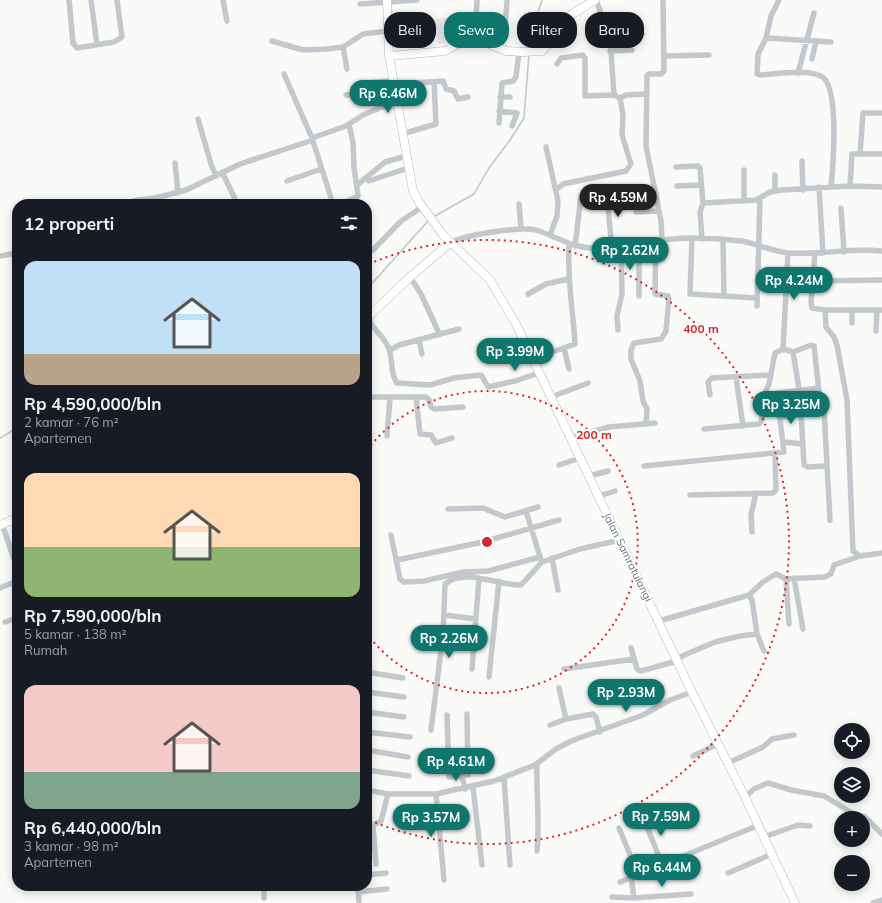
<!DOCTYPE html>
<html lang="id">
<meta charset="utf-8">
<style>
body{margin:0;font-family:Mulish,sans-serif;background:#242831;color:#f1f3f6;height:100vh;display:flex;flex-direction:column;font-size:15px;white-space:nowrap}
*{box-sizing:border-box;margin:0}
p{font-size:13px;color:#9ea1a6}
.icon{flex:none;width:22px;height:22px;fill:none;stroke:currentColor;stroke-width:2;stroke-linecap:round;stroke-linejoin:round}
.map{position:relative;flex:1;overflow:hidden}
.panel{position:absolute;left:12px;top:199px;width:360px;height:692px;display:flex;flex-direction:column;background:#171b24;border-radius:16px;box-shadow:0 2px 10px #0003}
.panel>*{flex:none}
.banner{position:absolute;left:384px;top:12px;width:380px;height:36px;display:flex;gap:8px}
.controls{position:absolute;left:834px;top:723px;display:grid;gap:8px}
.controls a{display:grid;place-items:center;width:36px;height:36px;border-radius:50%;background:#171b24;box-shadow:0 2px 10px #0003;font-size:20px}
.price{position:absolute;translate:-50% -34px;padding:0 9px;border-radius:14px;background:#0f766e;color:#fff;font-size:13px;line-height:26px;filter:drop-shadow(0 1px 2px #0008)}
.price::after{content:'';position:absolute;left:50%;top:24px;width:12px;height:9px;margin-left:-6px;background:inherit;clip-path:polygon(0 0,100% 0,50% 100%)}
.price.current{background:#222;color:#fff}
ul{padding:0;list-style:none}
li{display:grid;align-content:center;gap:8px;height:212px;padding:0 12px}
li span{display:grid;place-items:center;height:124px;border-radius:12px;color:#555}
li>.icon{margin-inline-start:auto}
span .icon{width:72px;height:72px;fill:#fffc;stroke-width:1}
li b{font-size:17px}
h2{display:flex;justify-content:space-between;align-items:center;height:48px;padding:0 12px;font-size:17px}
.pill{padding:0 14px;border-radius:16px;background:#171b24;box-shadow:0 2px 10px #0003;font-size:14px;line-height:36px}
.pill.current{background:#0f766e;color:#fff}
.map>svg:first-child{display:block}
</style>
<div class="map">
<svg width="882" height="903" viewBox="0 0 882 903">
<rect width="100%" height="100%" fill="#fafaf8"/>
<path fill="#e8e9e9" d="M463 16V24L448 26 450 43 438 44 435 19Z"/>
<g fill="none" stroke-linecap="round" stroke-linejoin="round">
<path stroke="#bbc7cb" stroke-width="1.5" d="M529 48 531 34 542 0
M433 217 474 194 489 168 510 140 524 118 529 54
M367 289 428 221
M0 438 17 428"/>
<defs>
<path id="secondary" d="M387 0 389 56 413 191 419 202 444 236 490 280 516 324 692 692 745 797 795 903
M389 56 445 51 468 39 475 38 506 51 523 52 542 51 552 41 564 19 595 0
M367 318 410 277 450 243
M0 525 17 518"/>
</defs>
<use href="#secondary" stroke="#b3babf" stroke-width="9"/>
<path stroke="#c3c8cc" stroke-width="5.5" d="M69 0 73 43 77 48 114 42 122 37 117 0
M91 0 97 45
M223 0 227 21
M596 0 610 37 614 95
M779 0 771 16 766 38 758 54 757 74 760 75C777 74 806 69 821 76 840 85 833 167 831 186
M360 4 417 0
M475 38 477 0
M766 38 831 42
M610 39 642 34
M272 41 303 50 326 49 343 47 363 34 388 31
M343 47 347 69
M500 49 505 28 507 0
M610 51 632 50
M665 56 709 55
M812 59 816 41
M798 73 814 13
M284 74 312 138 333 204
M364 83 393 81
M395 91 412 88 414 83 443 81 446 89 454 91 458 99 468 97
M346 95 395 93
M500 97H510
M620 98 626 95 647 94
M499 111 517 113 512 126
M198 119 211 164 216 176
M499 123 502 83 513 81 516 77 519 52
M402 134 436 124 434 82
M312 138 346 126 363 115 396 101
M546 147 558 201 557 216 550 235
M860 154 863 113H882
M802 161 803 190
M175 163 178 193
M676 167 698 166 700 168 703 203 700 212 702 239
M744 170V201
M222 172 237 203
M775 175V191
M287 181 321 169
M369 181 408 168
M357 185 385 162 406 156
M677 186 701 185
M850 186 852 154H882
M636 187 641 212
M819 187 823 253
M606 189 612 248
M556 190 563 184 626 171 631 164 622 135 623 115 620 98 614 95 585 96V58L583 55 561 58 557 64
M155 198 158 204
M703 203 756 200 770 192 782 190 850 186 882 187
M125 204 138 200 155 198 186 190 240 164 313 140
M342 204 358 196 354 167 353 143 349 124
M519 204 521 228
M841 208 844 252
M636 212 659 211
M692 238 690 294 757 298
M662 240 661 221 646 146 647 76 649 74H661L664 71 663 0
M723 240 724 295
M450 243C464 235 521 226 536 230 555 236 571 247 591 248 625 250 658 237 693 238 709 238 725 239 741 241 757 244 772 251 788 253 820 255 851 248 882 251
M639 245V296
M575 246 581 196
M367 250H373L401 221 422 207
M815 253 811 302 812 308 825 310H882
M0 256 17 253
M410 277 421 294 439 333
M814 281 882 280
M528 294 546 284 568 279
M757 306 760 198
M825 310 826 327 834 337 837 345 847 400 853 551 860 556 882 553
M852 310V323
M368 318C374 332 384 335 389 349 393 359 390 374 397 383L430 385 454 378 480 375 482 376 488 387 515 381 539 373
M618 330 617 316 622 294 621 247
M876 331 877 310
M419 340 422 354
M564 348 569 369
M783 349 788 253
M390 350 399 345 459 329
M793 352 800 395 804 465 808 467 826 466
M367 358 369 362
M532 359 575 344C573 310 567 279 569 244
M736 377 743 426
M710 395 708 382 712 378 771 375
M367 397H426L429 400 431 407 435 409 463 407
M416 397 420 434 431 435 436 443 452 438
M551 397 588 383
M801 407 823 406
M779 417 801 415
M646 424 647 409 643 401 640 381 631 359V350L634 343 661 339 666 331 669 299 668 296 655 294 656 241
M704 429 759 424 762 420 763 398 769 384 775 353 783 349 793 352 811 345 814 346 819 392 824 409 830 520
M387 436 390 398
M570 438 609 427 655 423
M784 442 802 444
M559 465 580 458
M644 466 784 452 777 393 819 388
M15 471V489L17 499
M589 476 608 471
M690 495 773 493 776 490 775 453
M599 496 615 491
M448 509 483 508 505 517 538 507
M526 511 541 560
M2 524 17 568
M752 532 751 515 756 493
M391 535 400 579 404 582 424 581 463 572 488 571 540 557
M552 558 558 590
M397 560 483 542 559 520
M794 578 803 629
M786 579 789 624
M0 588 17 581
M749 595 752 600 757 634 764 651
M444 615 476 619
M659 621 749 595 763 582 776 574 786 579 825 577 831 574 834 565 860 556
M5 622 17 618
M631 648 637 669 641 671 677 661 682 656 715 642 740 636 757 634
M472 669 479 578
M564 669 634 659
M367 672 403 678
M489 677 499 581
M559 688 566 719
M367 692 404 697
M367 712 404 717
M447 715 449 777 468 775 467 714
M550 725 566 719 593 714 596 717 600 732
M431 730 443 635 445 584C465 567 499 586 521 585L542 562 580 549 620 540
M367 732 410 737
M367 750 408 757
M693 756 718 744
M728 763 763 747 772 739 794 735
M367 770 409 776
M462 776 465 789
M504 777 510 865
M473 787 482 865
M367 790 388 794
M436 794 444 880
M745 797 754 789 768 783 791 790 824 796 852 813 865 817 882 834
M643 817 662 864
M373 826 376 864
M367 828 381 821 388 794H436L494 781 535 765 556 749 571 741 643 715 670 700 692 692
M619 828 638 874
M764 837 798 825 810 826
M537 851C540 822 536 793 537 764
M728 873 772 854
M367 875 386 873
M631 877 634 898
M620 882 759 825
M264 886V898
M358 886 359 901
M358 892 387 889
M612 897 634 898 691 894
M873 903 882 900"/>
<use href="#secondary" stroke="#fff" stroke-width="8"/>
</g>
<g fill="none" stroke="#d62828" stroke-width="2" stroke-dasharray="2 4">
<path d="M367 450A151 151 0 1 1 367 634"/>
<path d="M369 264A302 302 0 1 1 369 820"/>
</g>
<g text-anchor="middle" stroke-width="4" stroke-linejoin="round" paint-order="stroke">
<g font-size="11" fill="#657683" stroke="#fff">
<text transform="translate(628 557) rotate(64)" y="4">Jalan Samratulangi</text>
</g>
</g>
<circle cx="487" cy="542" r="6" fill="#d62828" stroke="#fff" stroke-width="2"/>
<g font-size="12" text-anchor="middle" font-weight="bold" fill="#d62828" stroke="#fff" stroke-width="4" stroke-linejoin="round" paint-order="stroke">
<text x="701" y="333">400 m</text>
<text x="594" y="439">200 m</text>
</g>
</svg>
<div class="controls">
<a><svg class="icon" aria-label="locate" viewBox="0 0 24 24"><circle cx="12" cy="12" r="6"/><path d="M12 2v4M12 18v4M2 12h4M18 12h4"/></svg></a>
<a><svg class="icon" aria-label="layers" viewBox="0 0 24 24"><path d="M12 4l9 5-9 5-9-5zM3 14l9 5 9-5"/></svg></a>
<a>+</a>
<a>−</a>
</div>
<b class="price" style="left:388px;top:114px">Rp 6.46M</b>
<b class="price current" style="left:618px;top:218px">Rp 4.59M</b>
<b class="price" style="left:630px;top:271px">Rp 2.62M</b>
<b class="price" style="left:794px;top:301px">Rp 4.24M</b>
<b class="price" style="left:515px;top:372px">Rp 3.99M</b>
<b class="price" style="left:791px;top:425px">Rp 3.25M</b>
<b class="price" style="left:449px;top:659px">Rp 2.26M</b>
<b class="price" style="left:626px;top:713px">Rp 2.93M</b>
<b class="price" style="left:456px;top:782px">Rp 4.61M</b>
<b class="price" style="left:661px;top:837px">Rp 7.59M</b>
<b class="price" style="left:431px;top:838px">Rp 3.57M</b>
<b class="price" style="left:662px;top:888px">Rp 6.44M</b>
<div class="banner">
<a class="pill">Beli</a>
<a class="pill current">Sewa</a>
<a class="pill">Filter</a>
<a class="pill">Baru</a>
</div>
<section class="panel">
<h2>12 properti<svg class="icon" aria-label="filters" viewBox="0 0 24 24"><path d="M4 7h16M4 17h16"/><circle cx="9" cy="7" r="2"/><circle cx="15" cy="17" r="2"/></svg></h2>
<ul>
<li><span style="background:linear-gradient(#bfe0f5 75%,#b9a48a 0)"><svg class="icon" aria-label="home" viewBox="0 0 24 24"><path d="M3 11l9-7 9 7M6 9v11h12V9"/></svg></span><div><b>Rp 4,590,000/bln</b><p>2 kamar · 76 m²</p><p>Apartemen</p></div></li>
<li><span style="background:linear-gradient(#ffd9b3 60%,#8fb573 0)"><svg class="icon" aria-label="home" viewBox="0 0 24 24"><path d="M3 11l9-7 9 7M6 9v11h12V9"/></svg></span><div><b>Rp 7,590,000/bln</b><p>5 kamar · 138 m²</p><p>Rumah</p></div></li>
<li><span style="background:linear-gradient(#f6c9c9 70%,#7fa58c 0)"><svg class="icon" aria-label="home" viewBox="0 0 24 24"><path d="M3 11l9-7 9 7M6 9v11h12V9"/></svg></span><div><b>Rp 6,440,000/bln</b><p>3 kamar · 98 m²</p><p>Apartemen</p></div></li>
</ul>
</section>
</div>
